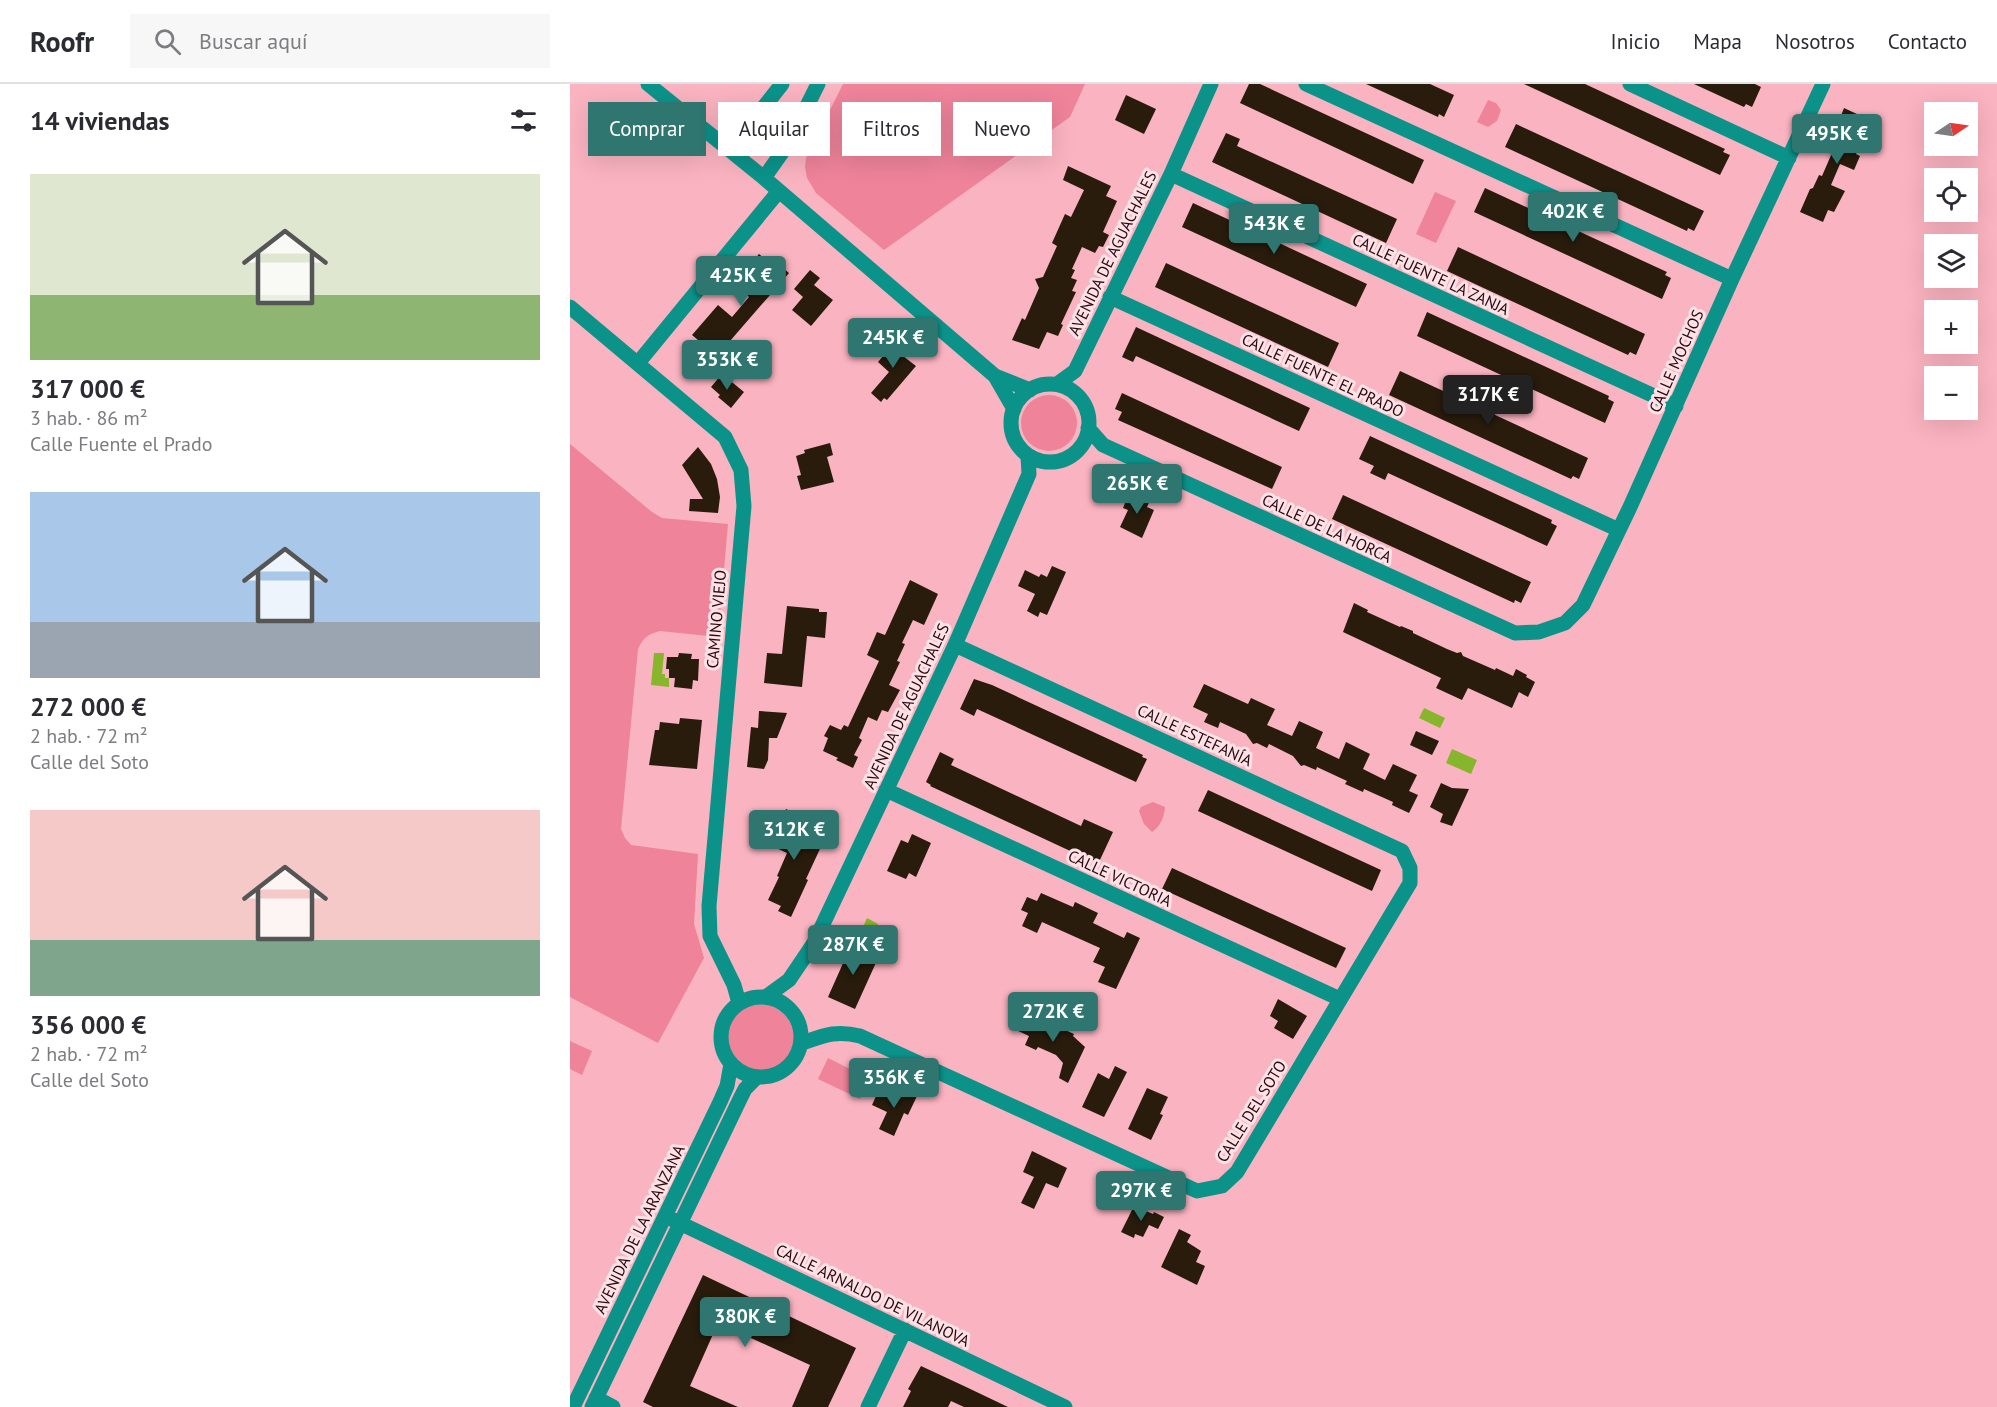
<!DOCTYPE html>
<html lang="es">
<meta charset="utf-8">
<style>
body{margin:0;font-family:"PT Sans",sans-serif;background:#f7f7f7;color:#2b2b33;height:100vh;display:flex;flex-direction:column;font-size:22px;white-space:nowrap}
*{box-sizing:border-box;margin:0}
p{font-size:20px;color:#7c7c81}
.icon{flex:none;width:33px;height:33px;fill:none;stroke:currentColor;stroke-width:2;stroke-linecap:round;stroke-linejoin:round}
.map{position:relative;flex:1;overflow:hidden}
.drawer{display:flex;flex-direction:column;background:#fff;width:570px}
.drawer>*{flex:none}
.top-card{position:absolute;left:18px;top:18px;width:570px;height:54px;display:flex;gap:12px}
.needle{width:39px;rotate:77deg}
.fabs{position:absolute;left:1354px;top:18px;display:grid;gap:12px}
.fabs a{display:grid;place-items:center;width:54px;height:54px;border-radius:0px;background:#fff;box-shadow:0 6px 24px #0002;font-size:30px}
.price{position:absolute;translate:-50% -51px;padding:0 14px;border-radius:6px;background:#2e766f;color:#fff;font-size:20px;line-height:39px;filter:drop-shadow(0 2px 3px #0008)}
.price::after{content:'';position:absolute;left:50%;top:36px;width:18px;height:14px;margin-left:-9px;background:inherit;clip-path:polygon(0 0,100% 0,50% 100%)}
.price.on{background:#222;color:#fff}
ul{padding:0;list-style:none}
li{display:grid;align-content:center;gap:12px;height:318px;padding:0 30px}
li span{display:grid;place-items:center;height:186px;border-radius:0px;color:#555}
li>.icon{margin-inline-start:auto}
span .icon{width:108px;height:108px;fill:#fffc;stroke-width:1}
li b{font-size:26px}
h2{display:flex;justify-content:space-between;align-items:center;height:72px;padding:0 30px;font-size:26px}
.tag{padding:0 21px;border-radius:0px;background:#fff;box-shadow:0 6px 24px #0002;font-size:21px;line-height:54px}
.tag.on{background:#2e766f;color:#fff}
header{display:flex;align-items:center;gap:36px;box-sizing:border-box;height:84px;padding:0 30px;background:#fff;border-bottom:2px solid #e1e1e2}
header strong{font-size:28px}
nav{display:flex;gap:33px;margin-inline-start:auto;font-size:21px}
.search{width:420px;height:54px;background:#f7f7f7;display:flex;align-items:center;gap:15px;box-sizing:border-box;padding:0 21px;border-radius:0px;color:#7c7c81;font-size:22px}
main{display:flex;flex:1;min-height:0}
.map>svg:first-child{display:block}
</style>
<header>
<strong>Roofr</strong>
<div class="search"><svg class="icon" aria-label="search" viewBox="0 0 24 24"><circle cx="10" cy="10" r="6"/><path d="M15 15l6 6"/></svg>Buscar aquí</div>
<nav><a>Inicio</a><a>Mapa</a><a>Nosotros</a><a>Contacto</a></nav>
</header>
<main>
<section class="drawer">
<h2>14 viviendas<svg class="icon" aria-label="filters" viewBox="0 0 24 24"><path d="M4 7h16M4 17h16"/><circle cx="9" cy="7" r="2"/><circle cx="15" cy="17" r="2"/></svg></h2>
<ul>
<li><span style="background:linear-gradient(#dfe7d0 65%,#8fb573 0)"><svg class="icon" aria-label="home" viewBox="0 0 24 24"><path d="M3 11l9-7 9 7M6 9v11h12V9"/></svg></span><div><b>317 000 €</b><p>3 hab. · 86 m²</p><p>Calle Fuente el Prado</p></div></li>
<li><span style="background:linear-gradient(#a9c7e8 70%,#9aa5b1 0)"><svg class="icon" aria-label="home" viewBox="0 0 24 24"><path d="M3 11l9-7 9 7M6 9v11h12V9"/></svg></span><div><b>272 000 €</b><p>2 hab. · 72 m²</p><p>Calle del Soto</p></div></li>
<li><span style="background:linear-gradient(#f6c9c9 70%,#7fa58c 0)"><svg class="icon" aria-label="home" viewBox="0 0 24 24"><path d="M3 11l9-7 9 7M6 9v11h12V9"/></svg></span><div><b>356 000 €</b><p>2 hab. · 72 m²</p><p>Calle del Soto</p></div></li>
</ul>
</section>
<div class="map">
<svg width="1427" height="1323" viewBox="0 0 1427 1323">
<rect width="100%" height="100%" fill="#fab3c0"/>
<path fill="#ee839a" d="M273 0H515L500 33 314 166 246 109 237 94 235 83 236 74Z
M918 16 926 19 931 26 927 37 918 43 907 38Z
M865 108 886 117 866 159 846 150Z
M451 339a28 28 0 1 1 56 0a28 28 0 1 1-56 0Z
M0 360 82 428 92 434 158 440 148 553 90 547C78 550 73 554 68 565L51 745 55 754 61 761 128 770 124 840 134 874 88 959 0 913Z
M583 718 595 723C594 733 591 742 582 748L574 740 569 727 571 723Z
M156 954a34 34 0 1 1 68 0a34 34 0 1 1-68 0Z
M0 957 22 967 12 991 0 985Z
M258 974 300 995 290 1015 248 995Z"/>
<path fill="#87b52c" d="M84 569H94L92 590H95V594H99V603L81 601Z
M854 624 875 634 870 644 849 634Z
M882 665 907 676 901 690 876 679Z
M297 834 308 840 299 859 288 854Z"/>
<path fill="#291c0d" d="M679 0H690L854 76 843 100 670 19Z
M796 0H860L884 11 874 33 869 30 868 33Z
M954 0H1015L1155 65 1153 68 1160 71 1150 91Z
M1124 0H1185L1191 3 1182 23 1176 20 1174 23Z
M556 11 586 25 574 50 545 36Z
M1274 24 1302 37 1286 70 1290 72 1284 86 1270 80 1261 101 1275 107 1264 128 1258 126 1253 138 1230 128 1240 105 1243 104 1249 91 1252 92 1265 62 1260 60Z
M946 40 1134 127 1124 147 1118 144 1117 147 935 63Z
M656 49 670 55 667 62 827 135 816 159 642 78Z
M498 82 541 102 536 112 547 117 533 148 539 151 533 163 529 162 525 169 512 163 502 185 505 186 501 194 507 196 502 207 506 208 491 240 493 241 488 252 477 248 469 265 442 256 452 234 455 236 469 204 465 195 473 193 487 162 482 159 495 130 501 133 514 106 493 96Z
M915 104 1097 188 1095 191 1101 194 1092 215 904 128Z
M623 119 797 200 786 223 612 143Z
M888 163 1075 250 1066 271 1060 268 1058 271 877 187Z
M189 170 204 183 207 179 219 189 147 272 122 251 148 221 162 233 179 213 177 211 187 199 174 188Z
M596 179 769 259 758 283 585 203Z
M240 186 250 194 244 201 263 216 241 242 222 226 233 213 224 205Z
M857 228 1039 312 1038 315 1044 318 1035 339 847 252Z
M566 243 740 324 729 347 566 272 563 278 552 273Z
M321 251 338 265 333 272 346 282 317 316 314 314 311 318 301 309 319 288 308 278 319 265 313 260Z
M830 287 1018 374 1009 395 1003 392 1001 395 819 311Z
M152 290 174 308 161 324 148 313 150 311 141 303Z
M552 309 712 383 702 405 548 336 552 328 545 325Z
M800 352 982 436 981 439 987 442 977 462 818 389 815 396 800 389 804 382 789 375Z
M260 359 263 371 257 373 264 398 231 406 227 392 231 391 226 372 235 369 234 366Z
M128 363 141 380 147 395 150 413 148 429 119 427 120 415H133L112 381Z
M560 407 580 416 577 423 584 426 572 454 550 443 558 426 553 424Z
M773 411 961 498 951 519 945 516 944 519 762 435Z
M482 482 496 488 477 531 470 528 468 533 457 527 465 510 448 502 455 486 469 493 471 490 477 493Z
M340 496 368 510 354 541 343 536 332 559 335 560 327 577 330 578 319 601 330 606 318 628 312 626 307 637 298 633 289 654 292 656 284 671 288 673 283 684 266 676 268 674 253 667 258 654 254 652 260 641 271 646 274 641 278 643 309 577 297 571 307 548 315 551Z
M784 519 798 526 797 528 830 543 831 542 843 547V549L877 565 887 569 891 568 893 572 925 586 926 584 943 592 946 585 957 591 956 593 965 598 958 613 949 608 942 624 898 604 892 616 866 604 871 594 773 548Z
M217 522 249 525V528H257L255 554 237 552 232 603 194 599 197 569 212 570Z
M109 569 122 570 121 575H129L128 597 123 596 122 605 104 603 105 594H99V585H96L97 573H108Z
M404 595 422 601 573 671 572 673 577 675 566 698 407 625 404 632 390 625Z
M634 600 678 620 681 614 705 625 697 641 722 652 729 637 753 648 746 664 769 675 776 658 800 670 793 685 815 696 823 680 847 691 839 707 848 711 839 729 822 721 823 718 794 705 793 708 775 700 777 697 747 683 746 686 734 681 731 682 723 672 699 660 697 664 687 659 683 660 676 650 650 638 648 644 634 638 638 630 623 623Z
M189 627 217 629 207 654H199L198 676 194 685 177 683 181 643 188 644Z
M110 634 132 636 127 685 79 681 85 646H89L90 638 109 640Z
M846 647 869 657 862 671 840 661Z
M370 668 384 675 381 681 511 742 514 735 543 748 529 778 511 772 360 702 361 701 356 698Z
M871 699 882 704 899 705 882 742 870 738 873 730 860 723Z
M638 706 811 786 802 807 628 727Z
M216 725 231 732 226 741 255 754 236 795 238 796 221 833 208 827 211 822 198 816 209 793 207 792 217 769 202 762 208 749 205 748Z
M342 750 361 759 346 793 339 789 336 795 317 787 331 756 338 759Z
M602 784 776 864 766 884 592 805Z
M471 809 503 823 505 818 528 829 523 839 554 854 557 848 570 854 546 905 528 898 535 883 523 878 530 864 472 838 467 849 452 842 458 829 451 826 457 813 467 817Z
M282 859 309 872 285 925 258 913Z
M708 915 737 932 723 955 704 944 708 937 700 932Z
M450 932 465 939 467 933 504 950 503 952 515 963 498 999 489 994 493 979 486 971 468 963 466 966 455 961 459 952 444 945Z
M545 982 557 988 534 1033 512 1023 528 989 539 995Z
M577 1004 598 1013 590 1030 593 1031 581 1056 558 1045Z
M315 1005 331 1013 334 1006 347 1012 338 1031 334 1029 324 1052 309 1045 317 1028 302 1021 307 1010 312 1012Z
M462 1067 497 1084 488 1104 476 1099 464 1125 451 1119 464 1093 453 1088Z
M564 1122 583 1130 584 1128 594 1133 588 1145 579 1141 573 1153 565 1150 564 1154 551 1148Z
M609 1145 621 1151 617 1158 631 1167 626 1178 635 1182 627 1201 591 1183Z
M133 1191 286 1264 258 1323H222L240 1281 148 1239 120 1302 168 1323H83L73 1318Z
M351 1282 394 1302 438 1323H394L381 1317 378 1323H333L341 1307 338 1305Z"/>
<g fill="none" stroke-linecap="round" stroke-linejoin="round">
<path stroke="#0b938a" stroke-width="15" d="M78 0 194 94 425 292 460 306
M736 0 1162 195
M1060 0 1219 74
M186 33 212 0
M601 90 1106 322
M194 94 218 60 248 0
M540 213 1049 446
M0 223 155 353 171 386 174 422 139 822 140 852 164 901 169 919
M68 279 209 107
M425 292 444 325
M487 300 505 287 601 90 641 0
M441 339a39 39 0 1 1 78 0a39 39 0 1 1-78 0Z
M518 344 533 361 945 549 969 548 995 539 1013 521 1060 423 1162 195 1253 0
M316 706 770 915
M197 912 219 896 244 859 385 561 459 390 458 372
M151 953a40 40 0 1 1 80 0a40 40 0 1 1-80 0Z
M232 959C255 951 266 946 290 952L627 1107 652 1102 667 1088 840 799V784L832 767 385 561
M95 1132 495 1323
M26 1314 43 1323
M3 1323 150 1018 157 1002 161 980
M22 1323 170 1015 175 1005 186 994
M298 1323 335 1246"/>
</g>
<g text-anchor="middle" stroke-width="6" stroke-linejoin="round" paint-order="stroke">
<g font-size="16" fill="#280911" stroke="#fee2e6">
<text transform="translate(542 169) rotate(-64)" y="6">AVENIDA DE AGUACHALES</text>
<text transform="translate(861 190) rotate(25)" y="6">CALLE FUENTE LA ZANJA</text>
<text transform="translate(1106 277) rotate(-66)" y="6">CALLE MOCHOS</text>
<text transform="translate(753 291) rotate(25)" y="6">CALLE FUENTE EL PRADO</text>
<text transform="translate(757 444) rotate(25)" y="6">CALLE DE LA HORCA</text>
<text transform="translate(146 535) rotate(-85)" y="6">CAMINO VIEJO</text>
<text transform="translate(336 622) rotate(-65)" y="6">AVENIDA DE AGUACHALES</text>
<text transform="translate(625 651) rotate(25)" y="6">CALLE ESTEFANÍA</text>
<text transform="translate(550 794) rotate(25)" y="6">CALLE VICTORIA</text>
<text transform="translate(681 1027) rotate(-58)" y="6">CALLE DEL SOTO</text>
<text transform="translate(69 1145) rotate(-64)" y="6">AVENIDA DE LA ARANZANA</text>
<text transform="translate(303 1211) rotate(26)" y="6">CALLE ARNALDO DE VILANOVA</text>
</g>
</g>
</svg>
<div class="fabs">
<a><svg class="needle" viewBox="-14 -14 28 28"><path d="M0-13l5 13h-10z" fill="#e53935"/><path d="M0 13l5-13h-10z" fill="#7c7c81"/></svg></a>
<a><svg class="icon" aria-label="locate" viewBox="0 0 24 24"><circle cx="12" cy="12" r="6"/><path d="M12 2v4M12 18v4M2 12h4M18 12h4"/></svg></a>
<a><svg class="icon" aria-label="layers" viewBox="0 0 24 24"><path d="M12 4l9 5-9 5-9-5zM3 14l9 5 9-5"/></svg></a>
<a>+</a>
<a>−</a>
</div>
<b class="price" style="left:1267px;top:81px">495K €</b>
<b class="price" style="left:1003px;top:159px">402K €</b>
<b class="price" style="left:704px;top:171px">543K €</b>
<b class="price" style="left:171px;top:223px">425K €</b>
<b class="price" style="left:323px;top:285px">245K €</b>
<b class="price" style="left:157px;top:307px">353K €</b>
<b class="price on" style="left:918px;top:342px">317K €</b>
<b class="price" style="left:567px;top:431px">265K €</b>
<b class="price" style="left:224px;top:777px">312K €</b>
<b class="price" style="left:283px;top:892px">287K €</b>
<b class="price" style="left:483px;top:959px">272K €</b>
<b class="price" style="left:324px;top:1025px">356K €</b>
<b class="price" style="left:571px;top:1138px">297K €</b>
<b class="price" style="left:175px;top:1264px">380K €</b>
<div class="top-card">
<a class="tag on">Comprar</a>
<a class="tag">Alquilar</a>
<a class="tag">Filtros</a>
<a class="tag">Nuevo</a>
</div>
</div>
</main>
